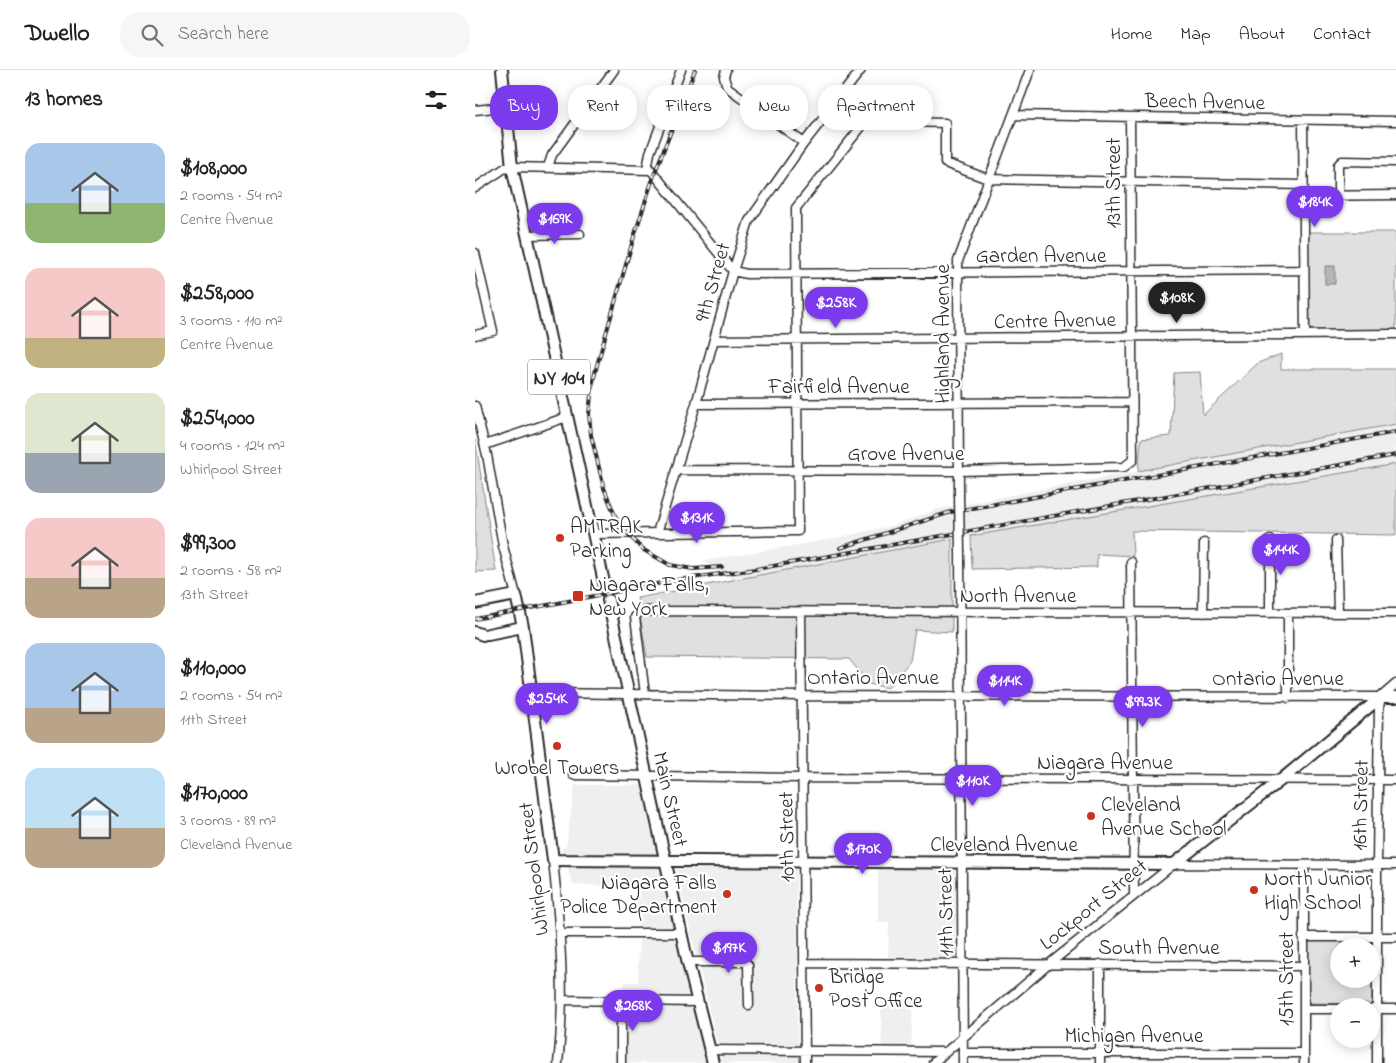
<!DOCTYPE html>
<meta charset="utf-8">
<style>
body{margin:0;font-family:"Indie Flower",sans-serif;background:#f6f6f6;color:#222;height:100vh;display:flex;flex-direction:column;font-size:19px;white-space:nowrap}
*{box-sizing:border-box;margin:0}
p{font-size:16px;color:#767676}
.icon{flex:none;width:28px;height:28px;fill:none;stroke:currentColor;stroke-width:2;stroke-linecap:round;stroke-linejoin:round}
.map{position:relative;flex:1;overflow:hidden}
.panel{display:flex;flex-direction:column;background:#fff;width:475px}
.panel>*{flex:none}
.banner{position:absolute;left:15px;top:15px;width:475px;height:45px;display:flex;gap:10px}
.buttons{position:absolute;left:855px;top:868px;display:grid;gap:10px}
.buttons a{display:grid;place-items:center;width:50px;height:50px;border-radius:50%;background:#fff;box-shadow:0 2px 12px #0003;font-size:25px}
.price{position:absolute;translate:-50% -42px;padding:0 11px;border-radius:18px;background:#7c3aed;color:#fff;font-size:16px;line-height:32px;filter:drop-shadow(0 1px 2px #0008)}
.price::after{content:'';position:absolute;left:50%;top:30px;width:15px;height:11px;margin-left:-8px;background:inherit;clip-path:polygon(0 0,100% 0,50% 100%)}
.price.active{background:#222;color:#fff}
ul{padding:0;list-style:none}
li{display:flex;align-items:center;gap:15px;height:125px;padding:0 25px}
li span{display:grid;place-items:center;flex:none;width:140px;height:100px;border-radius:15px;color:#555}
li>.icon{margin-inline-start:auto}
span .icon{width:60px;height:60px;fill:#fffc;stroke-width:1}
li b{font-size:21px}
h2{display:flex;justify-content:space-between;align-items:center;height:60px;padding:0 25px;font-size:21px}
.tag{padding:0 18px;border-radius:20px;background:#fff;box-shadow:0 2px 12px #0003;font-size:18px;line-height:45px}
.tag.active{background:#7c3aed;color:#fff}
header{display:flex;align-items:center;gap:30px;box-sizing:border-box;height:70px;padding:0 25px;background:#fff;border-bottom:1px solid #e0e0e0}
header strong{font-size:24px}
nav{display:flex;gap:28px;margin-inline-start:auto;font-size:18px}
.search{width:350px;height:45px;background:#f6f6f6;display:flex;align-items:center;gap:12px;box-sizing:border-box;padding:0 18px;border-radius:20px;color:#767676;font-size:19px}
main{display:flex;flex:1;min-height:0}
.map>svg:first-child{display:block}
</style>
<header>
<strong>Dwello</strong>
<div class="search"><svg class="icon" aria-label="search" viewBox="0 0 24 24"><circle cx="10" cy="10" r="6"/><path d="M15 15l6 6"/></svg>Search here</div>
<nav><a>Home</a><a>Map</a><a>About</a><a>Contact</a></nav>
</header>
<main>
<section class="panel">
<h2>13 homes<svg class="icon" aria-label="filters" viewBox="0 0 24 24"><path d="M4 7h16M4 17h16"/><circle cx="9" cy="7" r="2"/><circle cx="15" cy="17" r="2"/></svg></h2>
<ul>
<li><span style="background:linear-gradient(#a9c7e8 60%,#8fb573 0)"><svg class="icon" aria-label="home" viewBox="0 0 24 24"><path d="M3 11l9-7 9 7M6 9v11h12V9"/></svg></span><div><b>$108,000</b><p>2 rooms · 54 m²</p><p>Centre Avenue</p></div></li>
<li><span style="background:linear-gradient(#f6c9c9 70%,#c2b280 0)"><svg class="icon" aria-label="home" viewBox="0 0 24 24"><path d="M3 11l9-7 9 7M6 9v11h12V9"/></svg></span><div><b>$258,000</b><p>3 rooms · 110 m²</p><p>Centre Avenue</p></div></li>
<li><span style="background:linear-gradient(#dfe7d0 60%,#9aa5b1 0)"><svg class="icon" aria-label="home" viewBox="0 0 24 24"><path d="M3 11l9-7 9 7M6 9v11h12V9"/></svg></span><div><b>$254,000</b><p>4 rooms · 124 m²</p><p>Whirlpool Street</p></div></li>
<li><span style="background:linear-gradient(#f6c9c9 60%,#b9a48a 0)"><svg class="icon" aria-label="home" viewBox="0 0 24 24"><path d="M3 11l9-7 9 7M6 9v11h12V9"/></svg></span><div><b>$99,300</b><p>2 rooms · 58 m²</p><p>13th Street</p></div></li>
<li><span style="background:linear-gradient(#a9c7e8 65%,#b9a48a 0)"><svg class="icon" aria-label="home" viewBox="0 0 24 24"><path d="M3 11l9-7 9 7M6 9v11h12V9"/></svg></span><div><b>$110,000</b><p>2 rooms · 54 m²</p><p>11th Street</p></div></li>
<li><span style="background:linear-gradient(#bfe0f5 60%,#b9a48a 0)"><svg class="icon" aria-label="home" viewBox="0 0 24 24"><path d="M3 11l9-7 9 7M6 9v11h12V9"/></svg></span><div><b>$170,000</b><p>3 rooms · 89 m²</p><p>Cleveland Avenue</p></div></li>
</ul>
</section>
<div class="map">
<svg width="921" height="993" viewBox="0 0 921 993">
<rect width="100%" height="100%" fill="#fff"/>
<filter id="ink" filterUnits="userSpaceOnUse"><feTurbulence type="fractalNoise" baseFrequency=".02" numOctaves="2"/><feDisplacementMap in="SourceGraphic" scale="10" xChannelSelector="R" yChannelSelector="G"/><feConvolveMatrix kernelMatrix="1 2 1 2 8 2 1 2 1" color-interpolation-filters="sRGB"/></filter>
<g filter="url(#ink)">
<path fill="#efefef" d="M921 354V394L424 479 258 510 228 491 352 470 420 455 463 439 806 374Z
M100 715H166L180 778 186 779 235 993H149V912H163L164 852 158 816 98 815 86 778 91 777Z
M202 798H321L323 993H247L201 800Z
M403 798 480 799 481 888H413L414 852H403Z
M406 930H438L436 987 407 986Z"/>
<path fill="#e0e0e0" stroke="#868686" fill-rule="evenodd" d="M833 162H921V260H834Z
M806 284V299H921V354L663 401 666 369 696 366 699 303 725 302 728 345 783 293Z
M0 370 2 381 21 501 0 502Z
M921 394V465L657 461 658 486 622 484V497L497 499 496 466Z
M477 469V562L440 560 435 591 413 618 394 614 374 589 172 587 162 528Z
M831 869H897V934L831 933ZM864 876H896V909H864Z"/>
<path fill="#b6b6b6" stroke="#7e7e7e" d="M850 196H860V214H850Z"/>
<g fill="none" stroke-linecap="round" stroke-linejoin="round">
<defs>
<path id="minor" d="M251 0 249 7 252 17 329 73
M0 40 30 37
M538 45 921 51
M828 50 830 265
M73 97 77 85 139 0
M172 99 175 83 206 0
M0 118 30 98 37 97 176 100 258 201 272 204 829 200
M863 125V95L867 91 921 92
M828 126 921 125
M52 165 105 164
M0 183 18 261 0 265
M239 270 921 264
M221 334 657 332
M0 336 12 385 28 476 41 525
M10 375 92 347
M201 400 484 401 649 397 658 390 655 47
M484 424 483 191 555 0
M182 463 221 334 258 201 274 151 329 73 386 0
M118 464 323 461 321 138 391 51 470 53V93L513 109 828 115
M795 470V543
M861 470 863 543
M485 482 488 993
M656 492 659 825
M326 542 330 993
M728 543 729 473
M55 624 67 623 327 626 906 627
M170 624 160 547 165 541 921 543
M906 627 921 614
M813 628V543
M98 705 328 708 921 710
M78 790C85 858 91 925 83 993
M829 795V993
M86 863H207
M828 867H921
M213 892H270L273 895 274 935
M329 893 829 896
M625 894V993
M87 930 223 932
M829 939H864
M898 939H921
M235 980 471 982
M488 983H829
M146 993V932
M458 993 574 894 699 794 921 795
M902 993V795L904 637 906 627"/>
<path id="major" d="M27 0 37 97 130 517
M133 530 212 889 238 993
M0 533 41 525 48 557 78 790 699 794 806 710 906 627H921
M0 562 8 565
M13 564 48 557"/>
</defs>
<use href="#minor" stroke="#2b2b2b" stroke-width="11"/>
<use href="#major" stroke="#2b2b2b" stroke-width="14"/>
<use href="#minor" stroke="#fff" stroke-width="8"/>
<use href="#major" stroke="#fff" stroke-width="10"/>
<defs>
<path id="rail" d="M220 0 180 102 158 170 122 295 117 316 114 344 116 365 129 418 141 448 151 462 167 479 195 495 218 499 247 497
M365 478 476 442 921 362
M0 549 202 510 281 499 921 385"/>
</defs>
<use href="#rail" stroke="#2b2b2b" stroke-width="4"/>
<use href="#rail" stroke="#fff" stroke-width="2" stroke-dasharray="5.5" stroke-linecap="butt"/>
<defs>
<path id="minor-bridge" d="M484 424 485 482"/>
</defs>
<use href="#minor-bridge" stroke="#2b2b2b" stroke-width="11" stroke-linecap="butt"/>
<use href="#minor-bridge" stroke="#fff" stroke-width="8"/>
</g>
</g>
<g fill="#c8321e" stroke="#fff" stroke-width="2">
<circle cx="85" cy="468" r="5"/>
<rect x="97" y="520" width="12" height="12" rx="2.5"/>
<circle cx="82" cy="676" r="5"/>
<circle cx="616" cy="746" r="5"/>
<circle cx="779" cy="820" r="5"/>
<circle cx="252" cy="824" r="5"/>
<circle cx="344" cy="918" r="5"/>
</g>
<g text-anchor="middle" stroke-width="4.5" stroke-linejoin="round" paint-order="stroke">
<rect fill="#fff" stroke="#6b6b6b" stroke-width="1" x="53" y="289.5" width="62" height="35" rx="4"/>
<g font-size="20" font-weight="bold" fill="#2b2b2b">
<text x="84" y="314">NY 104</text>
</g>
<g font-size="21" fill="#2b2b2b" stroke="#fff">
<text transform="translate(730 31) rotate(1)" y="7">Beech Avenue</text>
<text transform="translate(638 113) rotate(-90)" y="7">13th Street</text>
<text x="566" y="192">Garden Avenue</text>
<text transform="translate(237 212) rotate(-74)" y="7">9th Street</text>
<text transform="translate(580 250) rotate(-1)" y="7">Centre Avenue</text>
<text transform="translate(467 264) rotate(-90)" y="7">Highland Avenue</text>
<text x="364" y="323">Fairfield Avenue</text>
<text x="431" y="390">Grove Avenue</text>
<text x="543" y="532">North Avenue</text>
<text x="398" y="614">Ontario Avenue</text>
<text x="803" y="615">Ontario Avenue</text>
<text x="630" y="699">Niagara Avenue</text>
<text transform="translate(196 729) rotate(77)" y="7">Main Street</text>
<text transform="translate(885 735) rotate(-89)" y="7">16th Street</text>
<text transform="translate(311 767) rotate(-91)" y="7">10th Street</text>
<text x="529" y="781">Cleveland Avenue</text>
<text transform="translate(58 799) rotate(-97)" y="7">Whirlpool Street</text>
<text transform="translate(618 834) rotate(-39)" y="7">Lockport Street</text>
<text transform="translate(470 842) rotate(-91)" y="7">11th Street</text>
<text x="684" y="884">South Avenue</text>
<text transform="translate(811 909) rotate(-90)" y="7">15th Street</text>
<text x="659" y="972">Michigan Avenue</text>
</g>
<g font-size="21" fill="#2b2b2b" stroke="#fff" text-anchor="start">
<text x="95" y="463">AMTRAK<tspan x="95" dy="24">Parking</tspan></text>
<text x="114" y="521">Niagara Falls,<tspan x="114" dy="24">New York</tspan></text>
<text x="82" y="704" text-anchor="middle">Wrobel Towers</text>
<text x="626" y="741">Cleveland<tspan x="626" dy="24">Avenue School</tspan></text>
<text x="789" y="815">North Junior<tspan x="789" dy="24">High School</tspan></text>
<text x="242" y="819" text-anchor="end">Niagara Falls<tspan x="242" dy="24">Police Department</tspan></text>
<text x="354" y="913">Bridge<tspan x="354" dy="24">Post Office</tspan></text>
</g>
</g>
</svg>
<div class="buttons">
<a>+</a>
<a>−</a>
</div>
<b class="price" style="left:840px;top:158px">$184K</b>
<b class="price" style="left:80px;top:175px">$169K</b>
<b class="price active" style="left:702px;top:254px">$108K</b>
<b class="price" style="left:361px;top:259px">$258K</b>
<b class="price" style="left:222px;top:474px">$131K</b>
<b class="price" style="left:806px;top:506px">$144K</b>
<b class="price" style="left:530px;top:637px">$114K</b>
<b class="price" style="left:72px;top:655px">$254K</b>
<b class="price" style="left:668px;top:658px">$99.3K</b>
<b class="price" style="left:498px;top:737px">$110K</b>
<b class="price" style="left:388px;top:805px">$170K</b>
<b class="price" style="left:254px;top:904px">$197K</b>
<b class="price" style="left:158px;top:962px">$268K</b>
<div class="banner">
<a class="tag active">Buy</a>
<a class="tag">Rent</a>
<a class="tag">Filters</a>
<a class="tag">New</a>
<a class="tag">Apartment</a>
</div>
</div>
</main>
